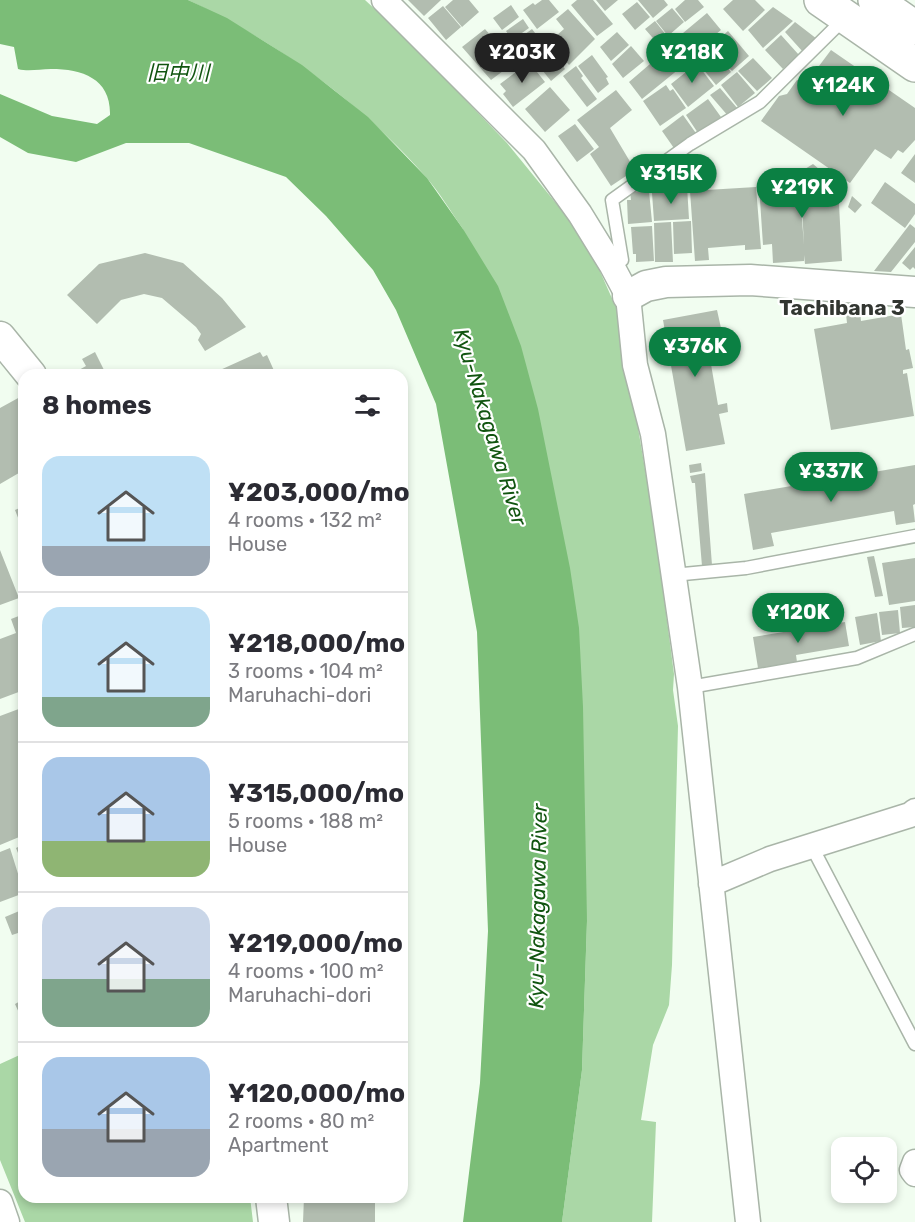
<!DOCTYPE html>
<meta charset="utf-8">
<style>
body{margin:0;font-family:Rubik,"Noto Sans JP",sans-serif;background:#f2f2f3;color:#2b2b33;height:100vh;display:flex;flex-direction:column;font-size:22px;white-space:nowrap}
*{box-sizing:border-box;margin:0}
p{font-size:20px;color:#7c7c81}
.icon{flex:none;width:33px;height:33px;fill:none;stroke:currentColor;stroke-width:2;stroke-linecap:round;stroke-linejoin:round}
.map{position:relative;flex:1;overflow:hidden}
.sheet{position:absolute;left:18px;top:369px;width:390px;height:834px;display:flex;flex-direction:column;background:#fff;border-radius:18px;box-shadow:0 3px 9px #0003}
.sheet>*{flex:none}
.controls{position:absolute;left:831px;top:1137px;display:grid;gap:12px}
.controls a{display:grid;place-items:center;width:66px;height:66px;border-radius:12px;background:#fff;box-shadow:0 3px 9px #0003;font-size:30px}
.price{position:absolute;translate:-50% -51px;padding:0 14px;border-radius:21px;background:#0b8043;color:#fff;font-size:20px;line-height:39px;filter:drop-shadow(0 2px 3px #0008)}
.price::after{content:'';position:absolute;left:50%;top:36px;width:18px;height:14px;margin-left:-9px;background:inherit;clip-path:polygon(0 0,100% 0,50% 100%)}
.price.selected{background:#222;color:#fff}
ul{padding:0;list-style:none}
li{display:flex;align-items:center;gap:18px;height:150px;padding:0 24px}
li+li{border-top:2px solid #e1e1e2}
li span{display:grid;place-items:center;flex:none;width:168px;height:120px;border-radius:18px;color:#555}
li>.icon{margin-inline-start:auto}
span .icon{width:72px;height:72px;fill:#fffc;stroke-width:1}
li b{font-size:26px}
h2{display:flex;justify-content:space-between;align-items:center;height:72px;padding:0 24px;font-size:26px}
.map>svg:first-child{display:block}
</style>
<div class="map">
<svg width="915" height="1222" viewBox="0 0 915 1222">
<rect width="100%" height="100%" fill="#f1fdf0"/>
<path fill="#aad7a6" d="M188 0H365L432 62 456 90 507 143 568 218 595 260 618 312 622 361 638 428 655 528 674 674 673 690 678 726 672 965 669 1005 653 1045 641 1120 656 1122 652 1222H562L582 1070 587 921 463 229C451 212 440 193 426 177 360 102 278 43 188 0Z
M24 1053V1197H250L253 1222H25L0 1160V1064Z"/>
<path fill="#7bbd77" d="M0 0H188L227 18 302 65 368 117 427 178 463 229 498 286 521 346 538 409 570 568 579 628 583 707 587 921 582 1070 562 1222H463L480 1083 488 931 477 632 436 404 396 310 373 270 326 216 286 177 189 143H126L76 162 28 153 0 137V94L52 116 97 124 110 115C111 79 83 69 51 69 39 69 29 72 18 69L14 47 0 44Z"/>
<path fill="#b2bdb0" d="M408 0H441L424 16Z
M453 0H469L479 12 462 27 445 7Z
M542 0H549L559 12 537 29 523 10 533 3 535 5Z
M577 0H593L613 24 597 36 571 5Z
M596 0H618L605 11Z
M638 0H664L668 5 653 18Z
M685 0H698L704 7 685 22 675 9Z
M733 0H755L765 10 743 31 723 9Z
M637 2 650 17 635 30 622 14Z
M511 5 519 17 502 30 493 18Z
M443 6 461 27 446 40 428 18Z
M773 7 793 21 763 48 748 30Z
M672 8 684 22 668 36 656 21Z
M568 9 595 39 569 65 549 42 564 29 556 19Z
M707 13 721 30 691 55 677 38Z
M523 19 529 28 512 40 506 31Z
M655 21 667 36 658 44 645 29Z
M795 22 817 39 803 52 785 32Z
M485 29 503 50 532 29 542 42 491 80 462 47Z
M728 31 749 56 732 71 724 63 731 72 716 85 695 59Z
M617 32 629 45 611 61 600 47Z
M781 35 799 55 783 69 765 50Z
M670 38 690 60 642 99 629 82 657 58 652 53Z
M631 46 644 61 623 78 612 64Z
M549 48 565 69 551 81 534 60Z
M831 50 915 108V140L903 153 898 150 891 159 875 149 850 183 761 121 779 96 787 94 797 80 810 78Z
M592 55 608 77 606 78 609 84 598 93 578 66Z
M753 58 772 78 757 91 738 71Z
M695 61 714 86 688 107 671 84 686 72 683 69Z
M529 62 545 82 513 107 503 94 506 91 500 84Z
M576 66 583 76 581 78 597 99 587 107 563 76Z
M737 72 755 93 738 107 721 85Z
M666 85 670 91 673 89 686 108 660 126 643 101Z
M550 87 570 110 545 132 525 109Z
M720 88 738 109 729 117 710 95Z
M616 90 632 110 610 128 635 170 611 186 590 154 599 147 577 120Z
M708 99 721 117 698 133 686 115Z
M683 115 698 136 676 151 662 131Z
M575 124 594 149 577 162 558 136Z
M915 154V183L901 173Z
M686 160 687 185H662L661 174Z
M813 164 838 185 842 261 805 264 804 255V261L773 263 772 244 763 245 759 185 799 182 804 245 800 172Z
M885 182 915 204V214L905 228 871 203Z
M687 186 689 219 654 221 652 193 667 192 668 188Z
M756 187 761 249 745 250V245L708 248 709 260 695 261 690 191Z
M649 191 652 222 628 224 627 200H631L630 192Z
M852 196 862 205 855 213 848 207Z
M691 221 692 253 674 254 673 222Z
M671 222 673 262H655L654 223Z
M910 224 915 228V242L891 272 874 271Z
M652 226 654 261 636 262V254H633L631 227Z
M915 247V269L913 267 910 270 902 263Z
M145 253 183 263 222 298 246 327 205 351 198 340 201 334 196 327 162 298 144 294 121 300 97 324 67 295 99 264Z
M717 310 721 328 714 329 716 339 707 341 718 405 727 403 728 412 719 414 725 444 686 451 663 320Z
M860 311 861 321 901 314 906 350 909 349 913 368 903 370V374L907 373 914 416 831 430 814 329 847 323 846 314Z
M95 352 105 372 111 369 114 375H70L86 366 82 359Z
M260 352 263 357 267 355 276 375H209Z
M20 397 24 404V470L0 484V408Z
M701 463 702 471 690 473 689 465Z
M915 465V504L913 505 915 522 896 525 894 511 771 533 774 546 753 550 744 494Z
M705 473 712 565 702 566 695 483H692L690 476Z
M24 506V533L15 510Z
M0 550 19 598 0 605Z
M874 556 883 596 875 597 867 557Z
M915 558V601L889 605 882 563Z
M915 605V627L902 628 900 607Z
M898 610 900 633 882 635 879 612Z
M877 613 881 641 860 645 855 617Z
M24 614V690L0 699V639L16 633 11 619Z
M845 622 849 646 796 655 797 662 758 668 753 637Z
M24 707V835L0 845V716Z
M24 844V868L16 848Z
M10 848 24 893 0 902V852Z
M24 909V931L12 935 5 917Z
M24 999V1013L20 1015 15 1004Z
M304 1197H375V1222H303Z"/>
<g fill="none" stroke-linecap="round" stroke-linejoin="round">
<defs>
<path id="service" d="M612 266 622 260 612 200 690 144 760 102 844 19
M673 575 746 568 915 536
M690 687 857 658 915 634
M811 845 915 1044"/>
<path id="minor" d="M384 0 534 150 580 214 612 266 628 296 635 365 653 434 690 687 748 1222
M711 884 770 859 910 815 915 811
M915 1162 912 1170 915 1174
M0 1202 7 1222"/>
<path id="tertiary" d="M628 296 646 286 666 282 750 280 915 292
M0 337 31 375
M271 1197 274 1222"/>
<path id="secondary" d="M821 0 915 65
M875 0 915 28"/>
</defs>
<use href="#service" stroke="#a9b5a8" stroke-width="15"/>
<use href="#minor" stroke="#a9b5a8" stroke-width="27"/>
<use href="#tertiary" stroke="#a9b5a8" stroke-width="33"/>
<use href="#secondary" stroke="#a9b5a8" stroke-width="36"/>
<use href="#service" stroke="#fff" stroke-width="12"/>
<use href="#minor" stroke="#fff" stroke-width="24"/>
<use href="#tertiary" stroke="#fff" stroke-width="30"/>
<use href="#secondary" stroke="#fff" stroke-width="33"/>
</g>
<g text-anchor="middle" stroke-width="4.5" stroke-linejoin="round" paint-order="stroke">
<g font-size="21" font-style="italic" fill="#115510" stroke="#fff">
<text x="178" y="80">旧中川</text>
<text transform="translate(490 427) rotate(73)" y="7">Kyu-Nakagawa River</text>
<text transform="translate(538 906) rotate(-89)" y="7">Kyu-Nakagawa River</text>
</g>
<g font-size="21" font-weight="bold" fill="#323631" stroke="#fff">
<text x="842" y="315">Tachibana 3</text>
</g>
</g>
</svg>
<div class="controls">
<a><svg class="icon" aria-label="locate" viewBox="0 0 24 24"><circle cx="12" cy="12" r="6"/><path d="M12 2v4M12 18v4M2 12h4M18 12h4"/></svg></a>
</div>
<b class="price selected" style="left:522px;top:84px">¥203K</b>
<b class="price" style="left:692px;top:84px">¥218K</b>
<b class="price" style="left:843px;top:117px">¥124K</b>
<b class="price" style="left:671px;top:205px">¥315K</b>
<b class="price" style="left:802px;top:219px">¥219K</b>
<b class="price" style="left:695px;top:378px">¥376K</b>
<b class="price" style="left:831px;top:503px">¥337K</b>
<b class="price" style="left:798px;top:644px">¥120K</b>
<section class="sheet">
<h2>8 homes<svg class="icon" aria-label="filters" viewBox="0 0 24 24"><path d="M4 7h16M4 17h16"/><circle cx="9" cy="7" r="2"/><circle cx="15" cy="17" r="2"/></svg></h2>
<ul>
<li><span style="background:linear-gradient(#bfe0f5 75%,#9aa5b1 0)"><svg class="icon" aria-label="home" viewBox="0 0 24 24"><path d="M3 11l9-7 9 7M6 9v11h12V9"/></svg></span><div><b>¥203,000/mo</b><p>4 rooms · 132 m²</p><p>House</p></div></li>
<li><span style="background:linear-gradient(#bfe0f5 75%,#7fa58c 0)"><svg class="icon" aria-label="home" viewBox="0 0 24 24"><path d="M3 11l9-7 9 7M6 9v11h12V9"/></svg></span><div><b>¥218,000/mo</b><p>3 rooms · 104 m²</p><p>Maruhachi-dori</p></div></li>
<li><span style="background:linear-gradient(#a9c7e8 70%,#8fb573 0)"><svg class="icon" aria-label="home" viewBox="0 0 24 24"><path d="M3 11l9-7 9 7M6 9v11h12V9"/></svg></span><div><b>¥315,000/mo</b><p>5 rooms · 188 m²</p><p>House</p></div></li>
<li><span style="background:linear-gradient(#c9d6e8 60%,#7fa58c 0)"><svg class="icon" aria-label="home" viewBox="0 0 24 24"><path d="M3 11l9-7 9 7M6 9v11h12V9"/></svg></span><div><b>¥219,000/mo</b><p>4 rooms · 100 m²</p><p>Maruhachi-dori</p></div></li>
<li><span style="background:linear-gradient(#a9c7e8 60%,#9aa5b1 0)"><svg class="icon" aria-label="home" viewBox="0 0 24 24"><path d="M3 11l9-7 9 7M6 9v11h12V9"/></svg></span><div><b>¥120,000/mo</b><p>2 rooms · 80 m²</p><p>Apartment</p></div></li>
</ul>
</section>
</div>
